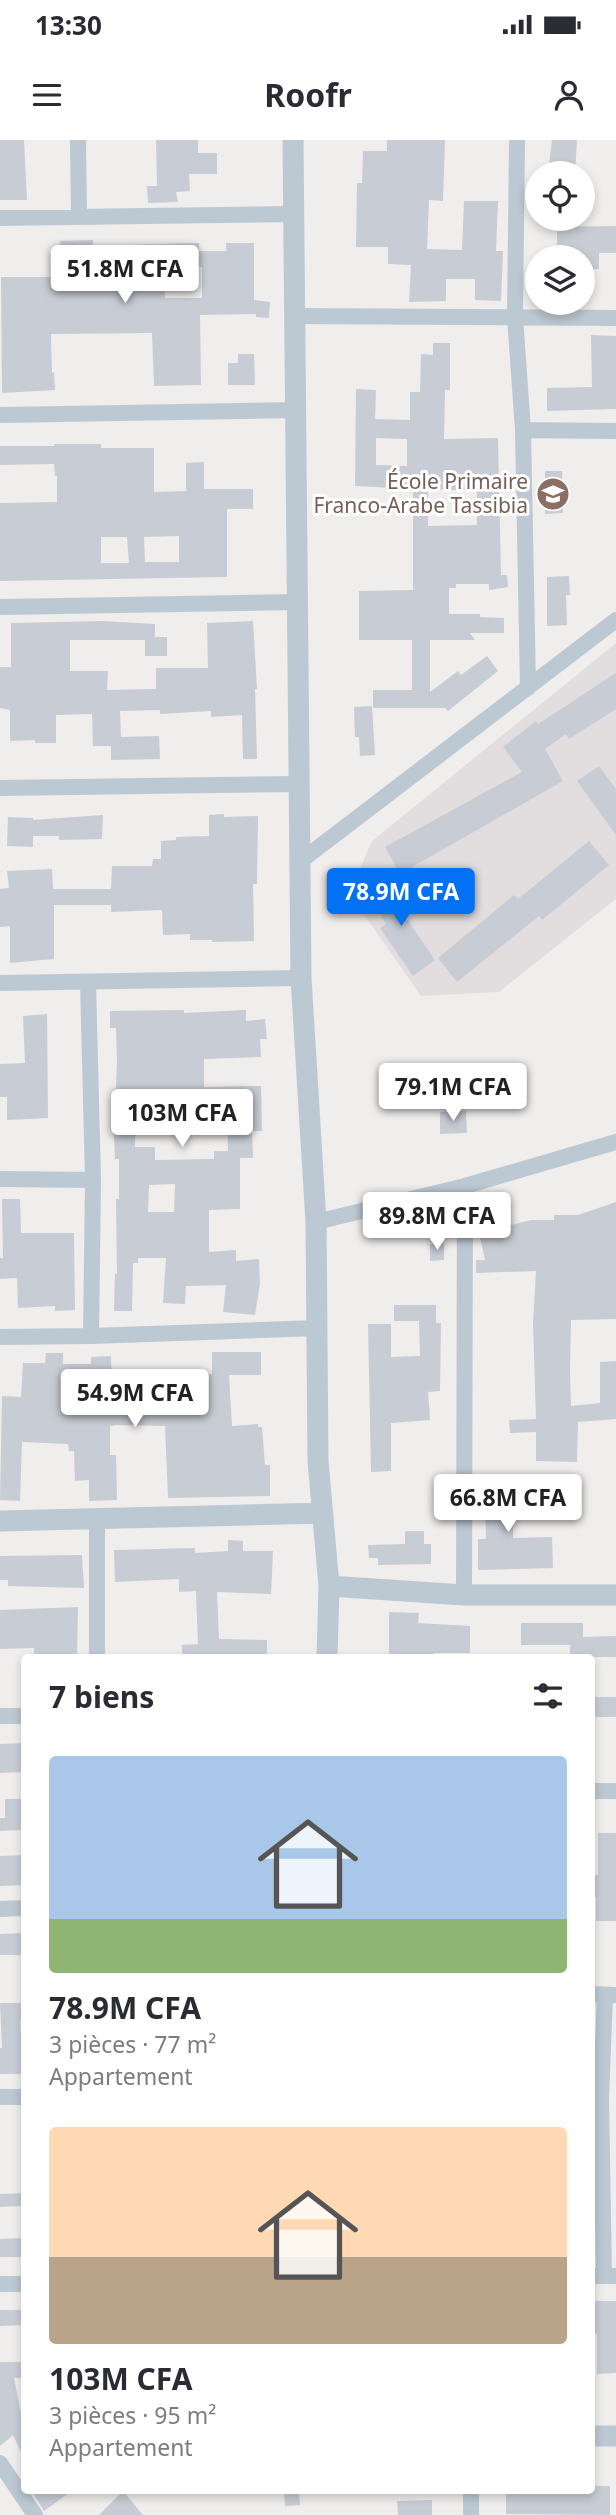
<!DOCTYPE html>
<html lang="fr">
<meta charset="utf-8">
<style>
body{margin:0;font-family:"Noto Sans",sans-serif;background:#f2f2f3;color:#2b2b33;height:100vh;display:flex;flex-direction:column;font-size:26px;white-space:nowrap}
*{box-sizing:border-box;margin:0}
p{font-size:23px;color:#7c7c81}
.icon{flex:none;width:38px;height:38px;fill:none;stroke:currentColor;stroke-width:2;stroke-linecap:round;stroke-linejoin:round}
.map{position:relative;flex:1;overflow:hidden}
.details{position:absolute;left:21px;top:1514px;width:574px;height:840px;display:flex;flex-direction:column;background:#fff;border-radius:7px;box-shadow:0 4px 10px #0003}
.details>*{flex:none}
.fabs{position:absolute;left:525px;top:21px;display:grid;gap:14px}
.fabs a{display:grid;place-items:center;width:70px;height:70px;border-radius:50%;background:#fff;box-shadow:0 4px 10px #0003;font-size:35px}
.price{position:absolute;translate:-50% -60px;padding:0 16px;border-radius:7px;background:#fff;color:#222;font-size:23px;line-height:46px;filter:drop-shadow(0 2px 4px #0008)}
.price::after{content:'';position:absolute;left:50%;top:42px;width:21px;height:16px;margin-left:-10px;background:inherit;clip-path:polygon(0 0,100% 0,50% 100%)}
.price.current{background:#0371f4;color:#fff}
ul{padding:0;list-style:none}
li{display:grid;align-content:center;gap:14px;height:371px;padding:0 28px}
li span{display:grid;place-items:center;height:217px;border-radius:7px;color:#555}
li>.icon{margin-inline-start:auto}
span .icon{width:126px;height:126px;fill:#fffc;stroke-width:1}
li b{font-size:30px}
h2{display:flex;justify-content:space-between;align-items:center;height:84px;padding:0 28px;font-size:30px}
.status{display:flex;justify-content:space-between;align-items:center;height:49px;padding:0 35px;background:#fff;direction:ltr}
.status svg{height:19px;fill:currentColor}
header{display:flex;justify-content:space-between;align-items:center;height:91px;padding:0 28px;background:#fff;font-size:32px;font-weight:700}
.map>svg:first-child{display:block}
</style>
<div class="status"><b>13:30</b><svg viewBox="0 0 49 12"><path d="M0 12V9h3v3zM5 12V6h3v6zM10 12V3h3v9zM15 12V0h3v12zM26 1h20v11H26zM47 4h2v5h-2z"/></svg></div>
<header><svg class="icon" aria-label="menu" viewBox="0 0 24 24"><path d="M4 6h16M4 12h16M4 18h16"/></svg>Roofr<svg class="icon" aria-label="person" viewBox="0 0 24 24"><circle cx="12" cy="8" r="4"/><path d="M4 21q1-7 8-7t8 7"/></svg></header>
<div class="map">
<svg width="616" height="2375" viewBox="0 0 616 2375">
<rect width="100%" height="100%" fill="#f0eded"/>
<path fill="#e2dedf" d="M616 503V759L499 852 421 856 349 753 372 701Z"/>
<path fill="#c8ccd4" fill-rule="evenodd" d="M0 0H24L27 60H0Z
M156 0H198V13H217V34H189L190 51 176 52 178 62 148 63 147 46H157Z
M387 0H445L443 61 429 60 427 109 462 110 464 61H498L496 111H503L501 161 475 160V139H446V161L409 162 411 125 388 124V107H356L357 43H362L363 11H387Z
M552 0H577L575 33H548Z
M616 86V113H599V129L583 130V117H557V87Z
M93 100V106L199 103V111H226V103H254V160L270 162 269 178 256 177V174L200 175 201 245 154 246 152 193 51 194 52 233 54 232 55 250 2 253 1 137H57L60 135V101ZM165 127H202V158H165Z
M591 195 616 196V269L547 271V248L592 247Z
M433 203H450V250H445L444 299 498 298 501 435H507L508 447 489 450V444H456V448H449V474H480V477L504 478V493H470L475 500H430V552L458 531 461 535 487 516 498 531 448 571 445 568H373V550H412V500H359V451L413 450V349L355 346 356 249 376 250 375 279 410 280V252H420L421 214 433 215ZM376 298 407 299V326L376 325ZM428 349 477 351V385L428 386Z
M238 214H254L255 245H228V223H238Z
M54 304H101V308H154V352L186 351V323L204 322V349H253V369H227V437L0 441V363L57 362V336H55L54 324 0 325V306H54ZM179 396V422H145L144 397ZM101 397H127L129 423H101Z
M545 331H562L563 373 545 374Z
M569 436 570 455H566L567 485 547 486V437Z
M102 481 155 484V497H167V516H145V500H70V531H108L107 550 156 549V528H208L207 483 253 481 257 549H255L257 619H243L242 575 211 577V571L160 574V570L120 571 121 597 159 596 160 619 111 620V606H93L92 574 56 575V603H35V600L10 601V570L0 568V527H11V483Z
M616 533V569L569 599 566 594 545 609 563 641 400 734 385 707 522 632 503 607 536 581 538 584Z
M372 566 375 615 360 616 359 597H355L354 567Z
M599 626 616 649V695L577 641Z
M224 674V677L258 676 257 744H253L254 801 212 802V800H190V794L163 795 162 770 111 772V765H54V819L10 823V786L0 787V749L9 748 7 731 52 729 53 749H111L112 726H152L153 719H161V701L176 700V697L209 696V675Z
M103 675 102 699 59 700V696H33V707L7 706 8 677 33 678V680Z
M589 701 609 725 542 780 539 776 457 842 438 818 514 755 518 759Z
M396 739 409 760 398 766 435 820 413 836 380 788 386 784 369 755Z
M184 870V873L246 870V881L265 879 267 899H260L261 917 204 919V947L261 946 262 991H252L253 1018H240V1069L209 1070V1112L236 1110V1121L259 1119 260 1143 255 1175 223 1172 226 1145 186 1146 185 1164 163 1163 166 1118H138V1123H133L132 1171H114L115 1134H117L116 1059H119V1019H115L113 972V950L116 949 117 923 116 888H110V871ZM186 967V969H227L228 1011H214V1019L155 1020V1007H135V971H156V968ZM175 1044 174 1072H148L149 1045Z
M47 874 48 978 7 980V957H0V924L25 923 23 876Z
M466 971 467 993 440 994V972Z
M2 1059H20L21 1093H74L75 1170 55 1171V1166L18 1168 17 1138 0 1139V1118H3Z
M616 1062V1179L571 1180 570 1231 571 1266 600 1263V1222L616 1221V1279L578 1282 577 1322 536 1321V1292L510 1293 509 1280 536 1279 533 1183 536 1131 476 1133V1120H485L479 1093 531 1080H554V1075H578Z
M444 1103V1120L430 1121V1104Z
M394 1165H436V1183H441L440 1251 428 1252 430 1280 391 1283V1331L371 1332 368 1184H391V1217L420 1216 419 1181H394Z
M212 1212H261V1235H229L232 1286 258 1284V1287H262L265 1325H270V1356L168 1358 165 1286 116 1285 110 1286V1315H116L117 1360 89 1361V1340L75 1341 74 1311H69L68 1304 22 1302 20 1361 0 1360 2 1256 21 1257 23 1223H45L46 1213H63V1224H91V1217L111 1216 112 1258 147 1259 146 1275 192 1272 194 1234H212Z
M484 1334H510L509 1383H513V1398L552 1397 553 1428 478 1430V1399H486Z
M405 1391H424V1404H431V1424L378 1425V1418H369L368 1405 405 1404Z
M228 1400 243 1401V1411H273L271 1454 217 1452 219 1499 267 1500V1517H182V1505L198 1504 196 1451 179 1452V1439L115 1442 114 1410 195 1408V1413L228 1411Z
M82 1415 84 1448 8 1446V1440H0V1416Z
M78 1467 77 1517H34V1508L0 1509V1470Z
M389 1472 419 1473 418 1483 470 1486V1513H434V1517H389Z
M521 1483H583V1497L616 1496V1517H570V1505H521Z
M592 1557H616V1577H592Z
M24 1603V1632L0 1633V1604Z
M5 1659H24V1690L0 1691V1678H5Z
M598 1693H616V1781H596V1757H592V1735H598Z
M24 1715V1745L0 1746V1716Z
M23 1793 24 1815H0V1794Z
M0 1863H24V1880L20 1881 24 1934H0V1908H2Z
M24 2053V2066L0 2067V2054Z
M24 2098V2117H0V2099Z
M592 2161H616V2233L597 2234V2194H592Z
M0 2170H23L24 2185 0 2186Z
M0 2222H24V2238H14L24 2288V2318L13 2295 0 2306Z
M592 2346H610V2375L506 2374V2350H592Z
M31 2350H73L44 2371Z
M123 2351 143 2375H99Z
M299 2351 300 2365 285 2366 284 2352Z
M432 2360V2375H398L397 2361Z"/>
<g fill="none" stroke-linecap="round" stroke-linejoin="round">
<path stroke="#bcc8d2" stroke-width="16" d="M78 0 79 77
M517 0 515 177 523 290 528 548
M0 78 294 74
M294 176 616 178
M0 275 296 270
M523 290 616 291
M0 467 298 462
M0 648 300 644
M302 720 616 480
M88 842 93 1040 91 1196
M0 843 301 838
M0 1039 93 1040
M316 1082 465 1046 616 1002
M0 1197 91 1196 317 1188
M97 1379V1517
M464 1455 465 1046
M0 1576H24
M592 1651H616
M0 1769 24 1768
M592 1854 616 1855
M0 1957H24
M592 2136H616
M604 2136 601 1959 605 1855
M0 2144H24
M0 2323 35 2375
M471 2350V2375"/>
<path stroke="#bcc8d2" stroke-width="21" d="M293 0 301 838 316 1082 318 1321 329 1446 327 1517
M0 1381 323 1373
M329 1446 464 1455H616
M592 2296H616"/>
</g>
<defs>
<symbol id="school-disc" viewBox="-11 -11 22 22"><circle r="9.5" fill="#8d6e63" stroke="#fff"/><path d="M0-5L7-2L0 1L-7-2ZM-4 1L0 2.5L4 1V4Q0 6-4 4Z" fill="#fff"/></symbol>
</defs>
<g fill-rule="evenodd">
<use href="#school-disc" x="534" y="335" width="38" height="38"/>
</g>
<g text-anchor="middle" stroke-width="6" stroke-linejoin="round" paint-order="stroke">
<g font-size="21" fill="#785e54" stroke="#fff" text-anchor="end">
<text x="528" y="349">École Primaire<tspan x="528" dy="24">Franco-Arabe Tassibia</tspan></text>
</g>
</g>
</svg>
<div class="fabs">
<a><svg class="icon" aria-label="locate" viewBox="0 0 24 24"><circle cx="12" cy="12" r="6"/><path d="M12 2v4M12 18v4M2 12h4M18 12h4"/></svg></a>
<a><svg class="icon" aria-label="layers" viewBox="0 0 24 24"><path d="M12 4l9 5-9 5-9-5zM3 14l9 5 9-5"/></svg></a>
</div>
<b class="price" style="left:125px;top:165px">51.8M CFA</b>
<b class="price current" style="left:401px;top:788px">78.9M CFA</b>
<b class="price" style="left:453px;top:983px">79.1M CFA</b>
<b class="price" style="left:182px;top:1009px">103M CFA</b>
<b class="price" style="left:437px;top:1112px">89.8M CFA</b>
<b class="price" style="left:135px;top:1289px">54.9M CFA</b>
<b class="price" style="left:508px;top:1394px">66.8M CFA</b>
<section class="details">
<h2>7 biens<svg class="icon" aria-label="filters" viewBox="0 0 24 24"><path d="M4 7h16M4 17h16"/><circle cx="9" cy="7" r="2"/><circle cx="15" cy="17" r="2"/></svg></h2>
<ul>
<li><span style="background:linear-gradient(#a9c7e8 75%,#8fb573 0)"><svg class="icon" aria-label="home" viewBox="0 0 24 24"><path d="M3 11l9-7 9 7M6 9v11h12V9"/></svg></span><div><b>78.9M CFA</b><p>3 pièces · 77 m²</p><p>Appartement</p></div></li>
<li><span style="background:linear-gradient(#ffd9b3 60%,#b9a48a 0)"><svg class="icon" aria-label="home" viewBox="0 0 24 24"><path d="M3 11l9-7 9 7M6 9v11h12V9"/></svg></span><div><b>103M CFA</b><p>3 pièces · 95 m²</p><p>Appartement</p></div></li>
</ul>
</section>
</div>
